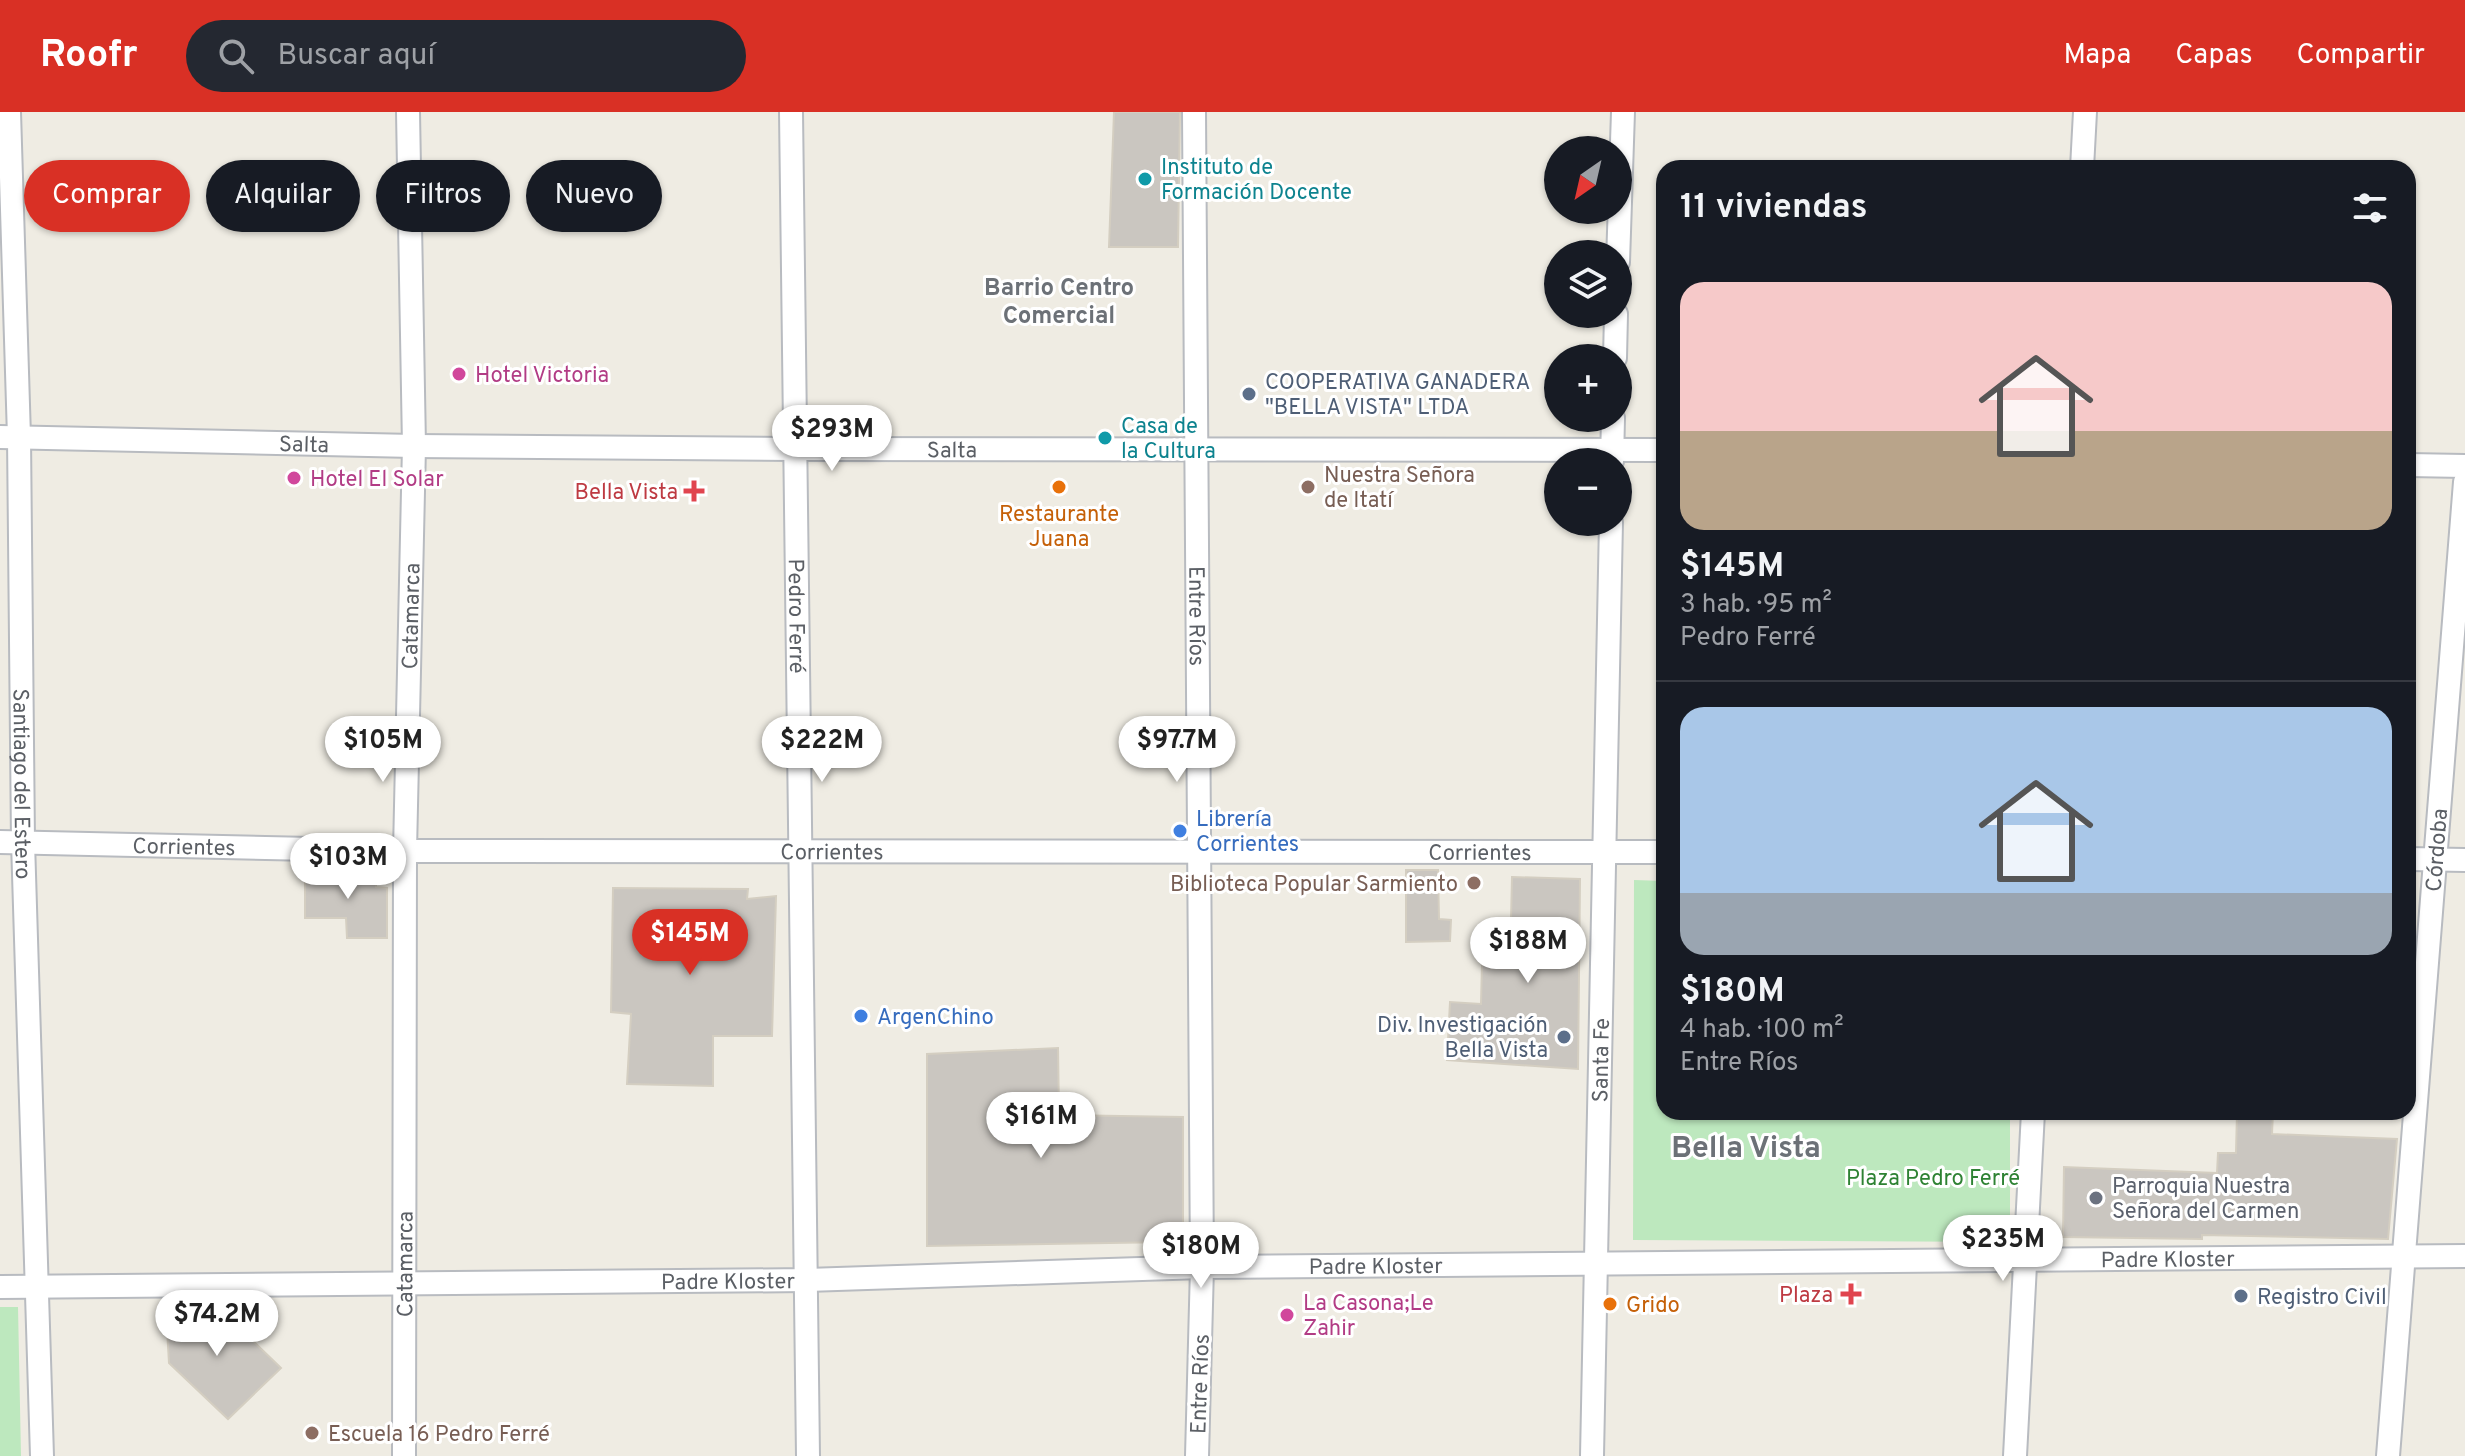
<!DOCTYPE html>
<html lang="es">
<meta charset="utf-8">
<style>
body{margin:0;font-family:Overpass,sans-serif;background:#242831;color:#f1f3f6;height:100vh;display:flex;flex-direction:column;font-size:30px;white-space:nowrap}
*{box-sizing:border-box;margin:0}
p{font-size:26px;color:#9ea1a6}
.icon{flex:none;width:44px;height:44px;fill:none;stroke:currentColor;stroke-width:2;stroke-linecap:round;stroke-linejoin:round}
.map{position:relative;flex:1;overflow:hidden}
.details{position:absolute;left:1656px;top:48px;width:760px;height:960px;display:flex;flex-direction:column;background:#171b24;border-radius:24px;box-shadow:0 2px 6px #0004}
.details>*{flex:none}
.top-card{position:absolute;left:24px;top:48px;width:760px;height:72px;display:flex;gap:16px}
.needle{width:52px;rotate:214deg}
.tools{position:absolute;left:1544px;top:24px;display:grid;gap:16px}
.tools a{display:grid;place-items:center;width:88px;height:88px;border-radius:50%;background:#171b24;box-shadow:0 2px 6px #0004;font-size:40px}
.price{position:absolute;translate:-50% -68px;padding:0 18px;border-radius:28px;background:#fff;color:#222;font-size:26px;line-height:52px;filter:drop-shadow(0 2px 4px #0008)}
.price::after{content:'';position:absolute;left:50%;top:48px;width:24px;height:18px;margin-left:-12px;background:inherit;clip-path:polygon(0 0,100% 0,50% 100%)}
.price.current{background:#d93025;color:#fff}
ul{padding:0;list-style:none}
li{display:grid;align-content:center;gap:16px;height:424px;padding:0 24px}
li+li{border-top:2px solid #363941}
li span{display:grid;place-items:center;height:248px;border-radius:24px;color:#555}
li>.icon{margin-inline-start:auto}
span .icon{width:144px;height:144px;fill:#fffc;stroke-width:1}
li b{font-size:34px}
h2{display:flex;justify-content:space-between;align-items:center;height:96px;padding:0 24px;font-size:34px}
.chip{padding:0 28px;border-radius:36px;background:#171b24;box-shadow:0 2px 6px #0004;font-size:28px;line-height:72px}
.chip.current{background:#d93025;color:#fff}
header{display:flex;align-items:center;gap:48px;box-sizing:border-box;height:112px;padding:0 40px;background:#d93025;color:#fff}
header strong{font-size:38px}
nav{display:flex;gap:44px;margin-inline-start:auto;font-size:28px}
.search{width:560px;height:72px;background:#242831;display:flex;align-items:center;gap:20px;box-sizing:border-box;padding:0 28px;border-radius:44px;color:#9ea1a6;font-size:30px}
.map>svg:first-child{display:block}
</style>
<header>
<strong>Roofr</strong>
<div class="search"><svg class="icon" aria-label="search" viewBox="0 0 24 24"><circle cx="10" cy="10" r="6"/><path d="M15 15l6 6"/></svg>Buscar aquí</div>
<nav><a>Mapa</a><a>Capas</a><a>Compartir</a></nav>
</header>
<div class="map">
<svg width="2465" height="1344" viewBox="0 0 2465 1344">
<rect width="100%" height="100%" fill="#efece3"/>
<path fill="#bde8be" d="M1634 768 1664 769V1000H2010V1130L1633 1128Z
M0 1195H18L21 1344H0Z"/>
<path fill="#cac6c0" stroke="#d4cec1" stroke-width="2" d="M1114 0H1180L1178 135H1109Z
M1406 758H1438L1439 807 1451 808 1450 829 1406 830Z
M305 759H376V775L387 776V826H347L346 806H305Z
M1512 765 1580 767 1578 957 1447 948 1450 890 1481 892 1482 851H1510Z
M613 776 748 777 747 787 776 784 772 924H713V974L627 972 631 902 611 900Z
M1058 936 1059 1003 1183 1005V1117L1171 1130 927 1134V942Z
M2237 1000H2273L2272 1022 2397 1027 2388 1127 2202 1123V1127L2063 1125 2064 1055 2217 1061 2218 1041H2236Z
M221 1198 281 1256 228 1307 169 1251 166 1199Z"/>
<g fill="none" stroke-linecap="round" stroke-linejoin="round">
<defs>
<g id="minor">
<path id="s1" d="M9 0 19 325 23 730 42 1344"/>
<path id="s2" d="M791 0 808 1344"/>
<path id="s3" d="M1194 0 1202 1155 1197 1344"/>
<path d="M2082 56 2085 0"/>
<path d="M1618 150 1623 0"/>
<path d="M1615 246 1616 202"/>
<path id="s4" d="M0 325 414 334 796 337 1664 338"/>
<path d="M1612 349 1613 306"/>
<path d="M2408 353 2465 354"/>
<path id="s5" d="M0 730 405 739 1664 740"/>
<path d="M2408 747 2465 748"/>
<path id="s6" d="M0 1175 807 1168 1202 1155 2465 1144"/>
<path id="s7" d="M404 1344 405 739 414 334 408 0"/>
<path id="s8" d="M1592 1344 1611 410"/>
<path d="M2015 1344 2033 1000"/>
<path id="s9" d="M2388 1344 2465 370"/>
</g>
</defs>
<use href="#minor" stroke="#b8bbc0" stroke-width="26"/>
<use href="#minor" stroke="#fff" stroke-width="22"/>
</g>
<g fill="#0f9aa8" stroke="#fff" stroke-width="3">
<circle cx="1145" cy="67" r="8"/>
<circle cx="1105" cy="326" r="8"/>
</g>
<g fill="#d1479c" stroke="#fff" stroke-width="3">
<circle cx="459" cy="262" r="8"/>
<circle cx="294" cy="366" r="8"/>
<circle cx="1287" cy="1203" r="8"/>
</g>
<g fill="#5c6f8a" stroke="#fff" stroke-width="3">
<circle cx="1249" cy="282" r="8"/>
<circle cx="1564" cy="925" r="8"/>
<circle cx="2241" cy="1184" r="8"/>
</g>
<g fill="#e8710a" stroke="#fff" stroke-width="3">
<circle cx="1059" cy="375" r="8"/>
<circle cx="1610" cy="1192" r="8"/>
</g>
<g fill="#8d6e63" stroke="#fff" stroke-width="3">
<circle cx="1308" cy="375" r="8"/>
<circle cx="1474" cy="771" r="8"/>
<circle cx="312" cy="1321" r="8"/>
</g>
<g fill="#e0444e" stroke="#fff" stroke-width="3">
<path d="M690 367h8v8h8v8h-8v8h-8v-8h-8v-8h8z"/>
<path d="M1847 1170h8v8h8v8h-8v8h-8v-8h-8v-8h8z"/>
</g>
<g fill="#3f7fe0" stroke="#fff" stroke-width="3">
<circle cx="1180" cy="719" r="8"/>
<circle cx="861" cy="904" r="8"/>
</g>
<circle fill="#6b7280" stroke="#fff" stroke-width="3" cx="2096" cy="1086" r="8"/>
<g text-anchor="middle" stroke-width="6" stroke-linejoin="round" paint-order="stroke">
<g font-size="22" fill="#0d838f" stroke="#fff" text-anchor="start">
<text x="1161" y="62">Instituto de<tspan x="1161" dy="25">Formación Docente</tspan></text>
<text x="1121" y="321">Casa de<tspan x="1121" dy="25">la Cultura</tspan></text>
</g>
<g font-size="22" fill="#b23c85" stroke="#fff" text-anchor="start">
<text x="475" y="270">Hotel Victoria</text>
<text x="310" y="374">Hotel El Solar</text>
<text x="1303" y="1198">La Casona;Le<tspan x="1303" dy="25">Zahir</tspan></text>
</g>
<g font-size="22" fill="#4e5e75" stroke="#fff" text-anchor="start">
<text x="1265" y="277">COOPERATIVA GANADERA<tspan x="1265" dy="25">"BELLA VISTA" LTDA</tspan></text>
<text x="1548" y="920" text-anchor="end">Div. Investigación<tspan x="1548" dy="25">Bella Vista</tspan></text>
<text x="2257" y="1192">Registro Civil</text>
</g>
<g font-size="22" fill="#5b5f65" stroke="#fff">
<text dy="8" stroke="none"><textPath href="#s4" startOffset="304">Salta</textPath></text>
<text dy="8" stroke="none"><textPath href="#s4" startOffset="952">Salta</textPath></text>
<text dy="8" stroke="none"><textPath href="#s7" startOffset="840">Catamarca</textPath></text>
<text dy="8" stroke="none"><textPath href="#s2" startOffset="504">Pedro Ferré</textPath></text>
<text dy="8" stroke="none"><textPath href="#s3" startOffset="504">Entre Ríos</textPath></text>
<text dy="8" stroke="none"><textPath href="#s1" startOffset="672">Santiago del Estero</textPath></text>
<text dy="8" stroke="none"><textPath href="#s5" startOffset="184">Corrientes</textPath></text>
<text dy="8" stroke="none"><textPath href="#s9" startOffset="608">Córdoba</textPath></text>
<text dy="8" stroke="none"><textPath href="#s5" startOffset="832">Corrientes</textPath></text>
<text dy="8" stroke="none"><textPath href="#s5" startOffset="1480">Corrientes</textPath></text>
<text dy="8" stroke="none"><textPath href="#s8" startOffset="396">Santa Fe</textPath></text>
<text dy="8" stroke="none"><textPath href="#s6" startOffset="2168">Padre Kloster</textPath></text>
<text dy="8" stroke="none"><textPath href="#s7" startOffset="192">Catamarca</textPath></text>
<text dy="8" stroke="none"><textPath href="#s6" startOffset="1376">Padre Kloster</textPath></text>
<text dy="8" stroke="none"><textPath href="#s6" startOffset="728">Padre Kloster</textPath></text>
<text transform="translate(1199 1272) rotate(-88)" y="8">Entre Ríos</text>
</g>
<g font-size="22" fill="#785e54" stroke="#fff" text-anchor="start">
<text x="1324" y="370">Nuestra Señora<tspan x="1324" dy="25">de Itatí</tspan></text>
<text x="1458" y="779" text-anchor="end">Biblioteca Popular Sarmiento</text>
<text x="328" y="1329">Escuela 16 Pedro Ferré</text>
</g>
<g font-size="22" fill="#be3a42" stroke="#fff" text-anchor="end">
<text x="678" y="387">Bella Vista</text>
<text x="1833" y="1190">Plaza</text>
</g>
<g font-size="22" fill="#c56008" stroke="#fff">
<text x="1059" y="409">Restaurante<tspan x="1059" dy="25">Juana</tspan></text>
<text x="1626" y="1200" text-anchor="start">Grido</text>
</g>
<g font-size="22" fill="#366cbe" stroke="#fff" text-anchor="start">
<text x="1196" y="714">Librería<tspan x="1196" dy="25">Corrientes</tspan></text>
<text x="877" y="912">ArgenChino</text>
</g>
<g font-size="22" fill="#2e8233" stroke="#fff">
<text x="1933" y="1073">Plaza Pedro Ferré</text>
</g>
<g font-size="22" fill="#5b616d" stroke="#fff" text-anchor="start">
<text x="2112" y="1081">Parroquia Nuestra<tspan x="2112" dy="25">Señora del Carmen</tspan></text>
</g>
<g font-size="24" font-weight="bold" fill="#6c7177" stroke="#fff">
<text x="1059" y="183">Barrio Centro<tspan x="1059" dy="28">Comercial</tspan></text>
</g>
<g font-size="30" font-weight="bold" fill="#6c7177" stroke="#fff">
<text x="1746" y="1045">Bella Vista</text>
</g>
</g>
</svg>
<div class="tools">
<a><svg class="needle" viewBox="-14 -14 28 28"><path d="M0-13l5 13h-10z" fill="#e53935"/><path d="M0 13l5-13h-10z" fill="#9ea1a6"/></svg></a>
<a><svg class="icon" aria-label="layers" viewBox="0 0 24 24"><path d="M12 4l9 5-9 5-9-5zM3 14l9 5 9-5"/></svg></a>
<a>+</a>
<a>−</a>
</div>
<b class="price" style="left:832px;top:361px">$293M</b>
<b class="price" style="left:383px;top:672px">$105M</b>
<b class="price" style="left:822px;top:672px">$222M</b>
<b class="price" style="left:1177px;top:672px">$97.7M</b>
<b class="price" style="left:348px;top:789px">$103M</b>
<b class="price current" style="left:690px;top:865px">$145M</b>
<b class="price" style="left:1528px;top:873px">$188M</b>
<b class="price" style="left:1041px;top:1048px">$161M</b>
<b class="price" style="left:2003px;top:1171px">$235M</b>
<b class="price" style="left:1201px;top:1178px">$180M</b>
<b class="price" style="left:217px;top:1246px">$74.2M</b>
<div class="top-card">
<a class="chip current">Comprar</a>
<a class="chip">Alquilar</a>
<a class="chip">Filtros</a>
<a class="chip">Nuevo</a>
</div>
<section class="details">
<h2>11 viviendas<svg class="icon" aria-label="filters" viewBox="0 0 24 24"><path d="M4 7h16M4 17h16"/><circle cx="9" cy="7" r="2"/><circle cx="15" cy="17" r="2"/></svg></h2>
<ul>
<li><span style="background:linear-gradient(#f6c9c9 60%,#b9a48a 0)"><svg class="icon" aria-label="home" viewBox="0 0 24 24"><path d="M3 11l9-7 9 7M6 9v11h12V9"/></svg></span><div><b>$145M</b><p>3 hab. · 95 m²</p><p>Pedro Ferré</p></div></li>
<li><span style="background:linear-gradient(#a9c7e8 75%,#9aa5b1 0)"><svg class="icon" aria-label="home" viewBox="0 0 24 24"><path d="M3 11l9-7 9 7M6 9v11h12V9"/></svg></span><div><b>$180M</b><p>4 hab. · 100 m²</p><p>Entre Ríos</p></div></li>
</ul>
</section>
</div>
